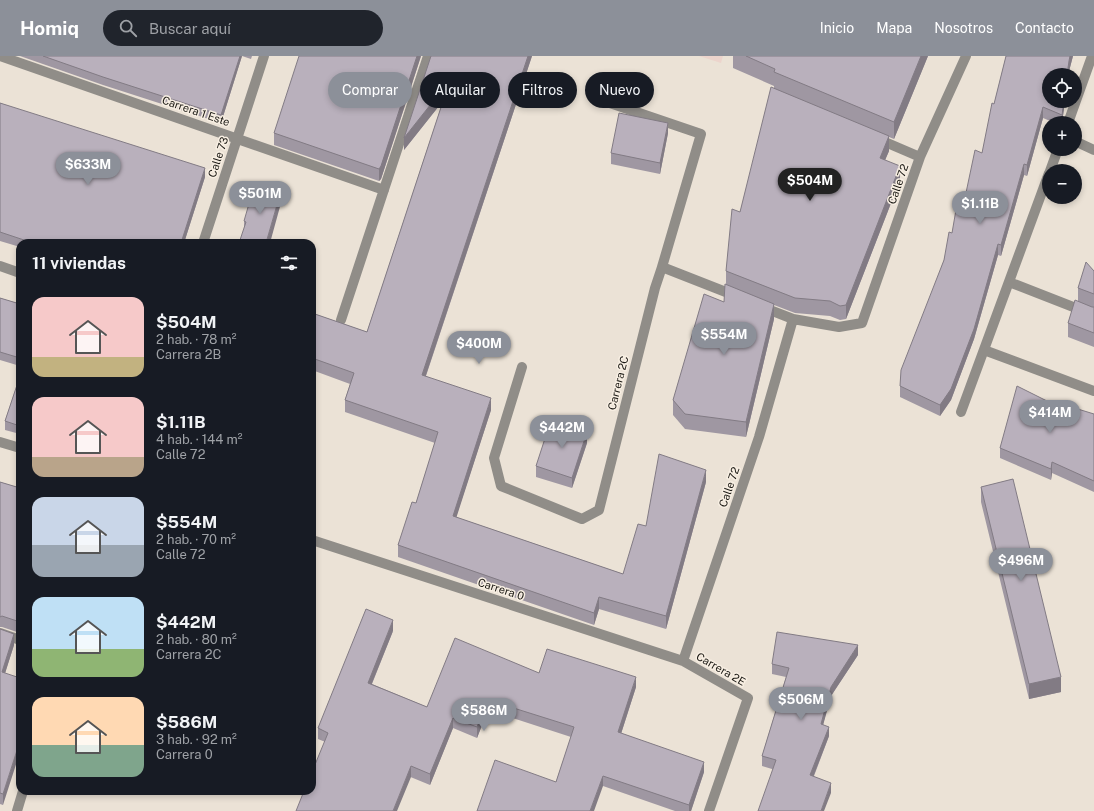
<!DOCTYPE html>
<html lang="es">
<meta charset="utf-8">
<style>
body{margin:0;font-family:"Public Sans",sans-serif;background:#20242c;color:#f1f3f6;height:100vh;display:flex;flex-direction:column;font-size:15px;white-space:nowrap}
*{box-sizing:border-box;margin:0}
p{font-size:13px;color:#9ea1a6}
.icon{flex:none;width:22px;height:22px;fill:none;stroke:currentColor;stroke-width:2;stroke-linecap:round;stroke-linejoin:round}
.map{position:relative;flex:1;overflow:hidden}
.sheet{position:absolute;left:16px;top:183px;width:300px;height:556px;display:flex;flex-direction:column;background:#171b24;border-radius:12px;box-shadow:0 2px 6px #0003}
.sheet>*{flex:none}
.top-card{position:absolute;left:328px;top:16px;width:380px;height:36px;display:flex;gap:8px}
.controls{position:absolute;left:1042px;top:12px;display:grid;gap:8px}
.controls a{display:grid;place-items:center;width:40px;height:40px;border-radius:50%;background:#171b24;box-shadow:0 2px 6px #0003;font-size:20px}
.price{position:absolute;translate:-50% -34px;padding:0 9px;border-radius:14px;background:#8c9099;color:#fff;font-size:13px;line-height:26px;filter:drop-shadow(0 1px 2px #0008)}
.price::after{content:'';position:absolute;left:50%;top:24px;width:12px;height:9px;margin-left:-6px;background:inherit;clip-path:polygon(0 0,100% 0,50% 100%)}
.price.active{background:#222;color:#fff}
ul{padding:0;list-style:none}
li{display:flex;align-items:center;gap:12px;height:100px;padding:0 16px}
li span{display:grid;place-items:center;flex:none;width:112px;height:80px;border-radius:12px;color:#555}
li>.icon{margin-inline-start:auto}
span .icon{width:48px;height:48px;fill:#fffc;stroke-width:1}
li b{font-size:17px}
h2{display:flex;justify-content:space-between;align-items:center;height:48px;padding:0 16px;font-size:17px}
.pill{padding:0 14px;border-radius:18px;background:#171b24;box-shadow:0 2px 6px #0003;font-size:14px;line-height:36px}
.pill.active{background:#8c9099;color:#fff}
header{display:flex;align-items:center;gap:24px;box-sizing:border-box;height:56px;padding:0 20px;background:#8c9099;color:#fff}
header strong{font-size:19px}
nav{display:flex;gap:22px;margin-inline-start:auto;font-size:14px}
.search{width:280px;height:36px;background:#20242c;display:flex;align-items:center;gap:10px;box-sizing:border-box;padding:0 14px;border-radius:22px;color:#9ea1a6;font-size:15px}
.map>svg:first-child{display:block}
</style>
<header>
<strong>Homiq</strong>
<div class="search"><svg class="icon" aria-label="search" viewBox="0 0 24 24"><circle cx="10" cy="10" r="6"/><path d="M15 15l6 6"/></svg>Buscar aquí</div>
<nav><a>Inicio</a><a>Mapa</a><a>Nosotros</a><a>Contacto</a></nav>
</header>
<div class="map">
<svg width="1094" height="755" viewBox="0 0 1094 755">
<rect width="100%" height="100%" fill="#ebe2d6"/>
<path fill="#ecd4cc" d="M699 0H723L721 7Z"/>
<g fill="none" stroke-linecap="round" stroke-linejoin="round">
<path stroke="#908d88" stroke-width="10" d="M0 0 384 134
M601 44 701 78 662 211
M1068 67 1092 0
M878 83 920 101
M1075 84 1079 87 1094 94
M1050 115 1058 93
M203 187 264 0
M0 210 20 217
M1009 226 1094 259
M762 251 793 263 839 271 862 267 920 101 966 0
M341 264 428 0
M984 294 1094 335
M522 311 494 402 501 430 582 463 599 454 655 232 662 211 736 240
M961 356 1049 117
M0 386 20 392
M312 484 683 605 748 642 709 755
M0 577 20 584
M683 605 759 381 793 263
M17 755 23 735"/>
</g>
<path fill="#9f97a2" d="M20 0H242L221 67 103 29Z
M242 0H252L251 3Z
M421 0 381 123 379 125 274 89V77Z
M431 0H532L426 320 491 354 456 461 623 518 646 470 706 426 666 573 599 553 594 569 398 501V489L416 447 435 387 345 356V344L350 328 312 314V257L367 276 443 45 404 94Z
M733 0H928L894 83 889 81V95L885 104 900 124 846 263 840 264 830 260 795 257 774 249V263L746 381 685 373 673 359V344L724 246 726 229V215L740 156 774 33V30L733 12Z
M1006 0H1073L1068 19H1049V45H1065L1062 67H1055L1043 62 1027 120 1024 119 1001 200 998 199 974 283 951 344 940 360 900 341V330L944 204 952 177 963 151 982 97Z
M0 47 205 121 184 187H20V191L0 185Z
M668 77 660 118 611 108V97Z
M281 147 244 174V165Z
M1094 215V291L1068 281V267L1078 246V232Z
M0 242 20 248V310L0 304Z
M20 320V378L5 374V365Z
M1067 355 1094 358V436L1052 417 1051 424 1000 402V392Z
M587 387 572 432 536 421V410Z
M0 426 20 432V577L2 571H0Z
M981 431 1061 636 1029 643 981 446Z
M0 573 14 589 5 617 3 749 0 748Z
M393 575 372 628 427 651 539 617 636 631 621 678 704 716 691 755H675L603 730 556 726 571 681 488 654 477 682 453 672 430 729 318 683V672Z
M858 599 831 640 823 668 829 680 814 720 831 737 772 713 762 710V700L786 621 772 618V608Z"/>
<path fill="#827b84" d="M240 0H242L221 67V59Z
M417 0H421L381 123 379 125V113Z
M528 0H532L422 331V319Z
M921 0H928L894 83V66Z
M1070 0H1073L1068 19H1067L1069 5Z
M450 24V36L404 94V82Z
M1064 45H1065L1062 67V59Z
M1043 51V62L1027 120V109Z
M668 67V77L660 118V107Z
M889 80V95L880 116V102Z
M1024 108V119L1001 200V189Z
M900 110V124L846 263V249Z
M205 112V121L184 187H181Z
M281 135V147L270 187H266Z
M998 188V199L974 283 951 344 940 360V349Z
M774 248V263L746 381V366Z
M491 342V354L453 472V460Z
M587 376V387L572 432V422Z
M1052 406V417L1051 424V413Z
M706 414V426L666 573V560Z
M599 541V553L594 569V557Z
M393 564V575L368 637V627Z
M14 578V589L2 627V616Z
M858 589V599L831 640 821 677V668L831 631Z
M636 621V631L618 687V676Z
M1061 621V636L1029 643V628Z
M488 644V654L477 682V671Z
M453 662V672L430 729V718Z
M829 671V680L810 729V719Z
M20 685V696L3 749V738Z
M704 706V716L691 755H689V749Z
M411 710V721L397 755H393Z
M603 720V730L594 755H590Z
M831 727V737L824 755H821Z"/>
<path fill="#b9b0bc" stroke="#827b84" d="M43 0H240L221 59 103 21Z
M299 0H417L381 110 379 113 274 77Z
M431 0H528L422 319 491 342 453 460 623 518 638 468 646 470 659 398 706 414 666 560 599 541 594 557 398 489 412 446 416 447 438 376 345 344 354 317 312 302V257L367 276 450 24 404 82Z
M746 0H921L894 66 774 16 775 13Z
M1006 0H1070L1069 5 1067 19H1049V45H1064L1062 59 1043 51 1027 109 1024 108 1001 189 998 188 974 273 951 333 940 349 900 330 901 314 944 204 949 176 952 177 957 148 963 151 975 94 982 97 992 47 994 48Z
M771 31 889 80 880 102 900 110 846 249 840 250 830 245 795 242 726 215 732 153 740 156Z
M0 47 205 112 181 187H33L0 176Z
M619 57 668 67 660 107 611 97Z
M255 127 281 135 266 187H239L246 166 244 165Z
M1086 206 1094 215V238L1078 232Z
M725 228 774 248 746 366 685 358 673 344 704 238 724 246Z
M0 242 20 248V302L0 296Z
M1075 244 1092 251H1094V277L1068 267Z
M20 320V370L5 365Z
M1017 330 1067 355 1068 350 1094 358V425L1052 406 1051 413 1000 392Z
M551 364 587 376 572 422 536 410Z
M1013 423 1061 621 1029 628 981 431Z
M0 426 20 432V566L2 560 0 561Z
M366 553 393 564 368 627 427 651 455 582 539 617 547 593 636 621 618 676 704 706 689 749 603 720 590 755H477L495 704 556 726 574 671 488 644 477 671 453 662 430 718 411 710 393 755H296L304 735H312V716L328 677 318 672Z
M0 573 14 578 2 616 20 622V685L3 738 0 737Z
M777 576 858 589 831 631 821 668 829 671 810 719 831 727 821 755H758L776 704 762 700 789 612 772 608Z"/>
<g text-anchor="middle" stroke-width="3" stroke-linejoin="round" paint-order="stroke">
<g font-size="11" fill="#1a1813" stroke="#f8efe3">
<text transform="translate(196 55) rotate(19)" y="4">Carrera 1 Este</text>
<text transform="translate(218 101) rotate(-72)" y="4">Calle 73</text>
<text transform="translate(898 128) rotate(-71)" y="4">Calle 72</text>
<text transform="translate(618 327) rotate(-76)" y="4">Carrera 2C</text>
<text transform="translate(729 431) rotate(-71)" y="4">Calle 72</text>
<text transform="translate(501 533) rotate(18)" y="4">Carrera 0</text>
<text transform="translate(721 613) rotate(30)" y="4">Carrera 2E</text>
</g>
</g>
</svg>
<div class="controls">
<a><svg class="icon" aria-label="locate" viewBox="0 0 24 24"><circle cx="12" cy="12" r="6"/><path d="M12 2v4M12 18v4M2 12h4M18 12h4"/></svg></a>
<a>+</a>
<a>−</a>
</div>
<b class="price" style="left:88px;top:130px">$633M</b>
<b class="price active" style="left:810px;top:146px">$504M</b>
<b class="price" style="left:260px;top:159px">$501M</b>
<b class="price" style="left:980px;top:169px">$1.11B</b>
<b class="price" style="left:724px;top:300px">$554M</b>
<b class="price" style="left:479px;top:309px">$400M</b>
<b class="price" style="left:1050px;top:378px">$414M</b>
<b class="price" style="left:562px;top:393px">$442M</b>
<b class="price" style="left:1021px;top:526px">$496M</b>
<b class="price" style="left:801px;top:665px">$506M</b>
<b class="price" style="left:484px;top:676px">$586M</b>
<div class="top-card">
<a class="pill active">Comprar</a>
<a class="pill">Alquilar</a>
<a class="pill">Filtros</a>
<a class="pill">Nuevo</a>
</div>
<section class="sheet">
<h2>11 viviendas<svg class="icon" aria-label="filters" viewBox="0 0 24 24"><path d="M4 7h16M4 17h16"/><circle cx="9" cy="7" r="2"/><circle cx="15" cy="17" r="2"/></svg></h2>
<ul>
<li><span style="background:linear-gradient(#f6c9c9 75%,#c2b280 0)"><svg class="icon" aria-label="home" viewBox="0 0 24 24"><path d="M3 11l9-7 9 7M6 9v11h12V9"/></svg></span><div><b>$504M</b><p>2 hab. · 78 m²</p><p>Carrera 2B</p></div></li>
<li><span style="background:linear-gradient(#f6c9c9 75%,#b9a48a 0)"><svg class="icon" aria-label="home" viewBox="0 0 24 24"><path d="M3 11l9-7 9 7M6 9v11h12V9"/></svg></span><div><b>$1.11B</b><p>4 hab. · 144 m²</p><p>Calle 72</p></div></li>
<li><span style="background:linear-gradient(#c9d6e8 60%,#9aa5b1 0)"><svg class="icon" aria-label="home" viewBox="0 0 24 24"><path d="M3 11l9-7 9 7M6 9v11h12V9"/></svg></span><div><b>$554M</b><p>2 hab. · 70 m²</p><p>Calle 72</p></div></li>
<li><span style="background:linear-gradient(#bfe0f5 65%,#8fb573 0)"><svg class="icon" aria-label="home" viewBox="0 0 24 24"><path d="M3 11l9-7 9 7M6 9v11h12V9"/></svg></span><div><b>$442M</b><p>2 hab. · 80 m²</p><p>Carrera 2C</p></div></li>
<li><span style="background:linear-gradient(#ffd9b3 60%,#7fa58c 0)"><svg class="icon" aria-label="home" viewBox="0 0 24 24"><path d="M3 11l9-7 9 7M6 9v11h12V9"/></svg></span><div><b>$586M</b><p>3 hab. · 92 m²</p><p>Carrera 0</p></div></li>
</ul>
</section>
</div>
